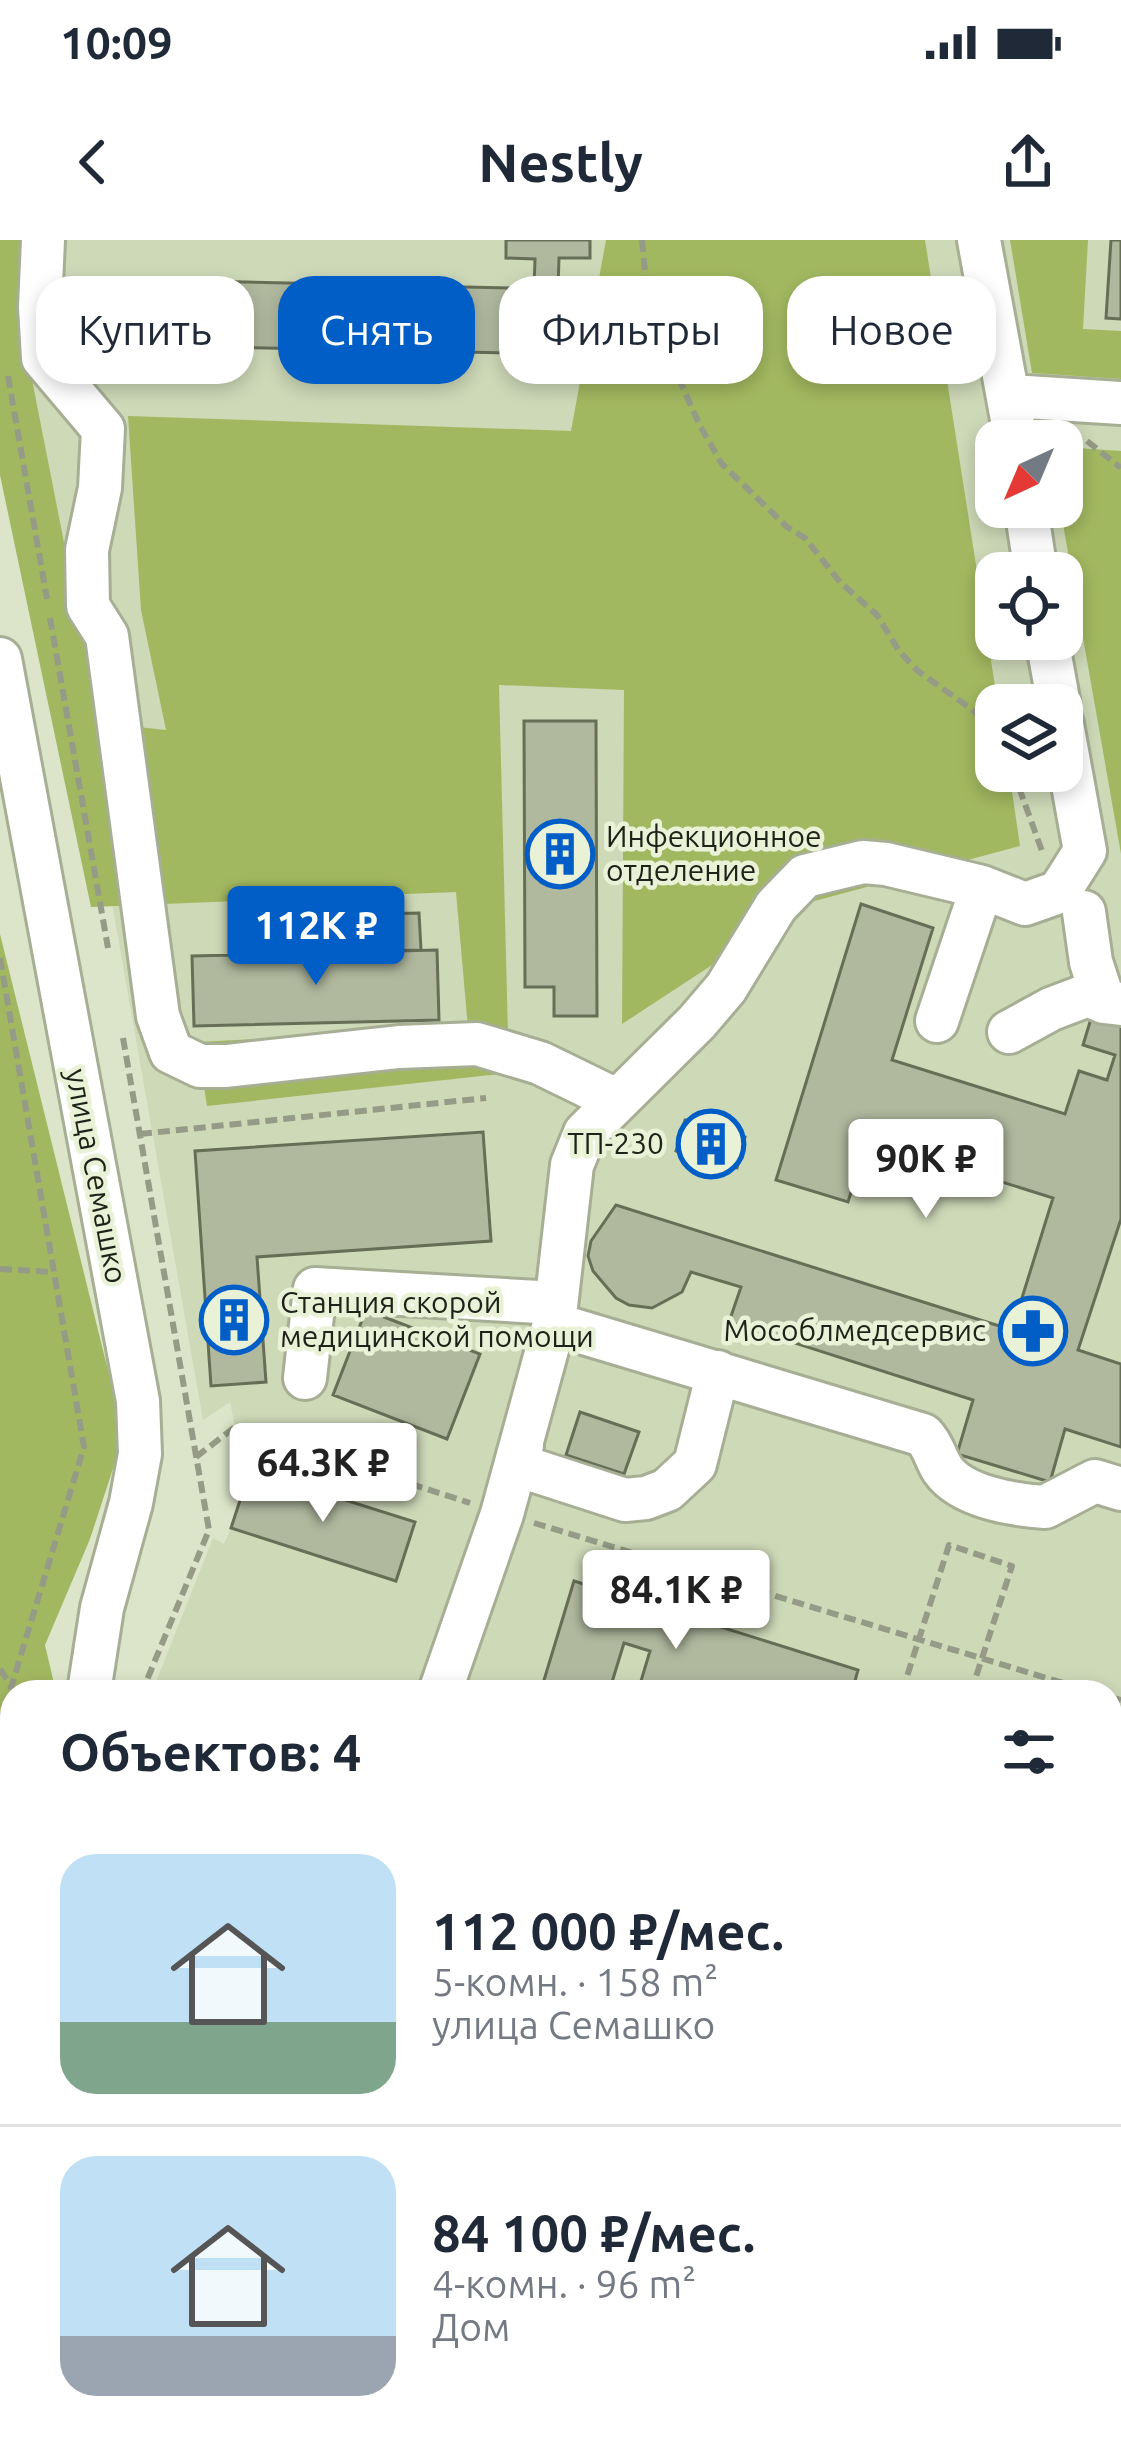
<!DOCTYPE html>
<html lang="ru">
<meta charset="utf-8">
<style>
body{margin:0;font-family:Ubuntu,sans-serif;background:#f2f2f3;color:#1f2937;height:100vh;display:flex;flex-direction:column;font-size:45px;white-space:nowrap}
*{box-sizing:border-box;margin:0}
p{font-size:39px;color:#747a83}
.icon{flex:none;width:66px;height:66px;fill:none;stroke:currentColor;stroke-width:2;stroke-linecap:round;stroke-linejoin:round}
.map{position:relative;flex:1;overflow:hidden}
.details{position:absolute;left:0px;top:1440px;width:1122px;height:768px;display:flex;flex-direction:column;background:#fff;border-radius:36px 36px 0 0;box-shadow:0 6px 18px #0003}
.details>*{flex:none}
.guide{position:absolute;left:36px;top:36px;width:1050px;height:108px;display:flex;gap:24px}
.needle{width:78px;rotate:224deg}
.tools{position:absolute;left:975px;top:180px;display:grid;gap:24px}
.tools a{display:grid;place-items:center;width:108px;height:108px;border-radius:24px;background:#fff;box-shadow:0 6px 18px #0003;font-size:60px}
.price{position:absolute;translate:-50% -102px;padding:0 27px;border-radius:12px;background:#fff;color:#222;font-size:39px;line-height:78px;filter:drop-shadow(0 3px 6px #0008)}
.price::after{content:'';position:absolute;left:50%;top:72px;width:36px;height:27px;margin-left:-18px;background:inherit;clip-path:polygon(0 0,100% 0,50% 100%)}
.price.active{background:#025ec7;color:#fff}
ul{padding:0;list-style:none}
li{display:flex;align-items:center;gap:36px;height:300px;padding:0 60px}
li+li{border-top:3px solid #e0e1e3}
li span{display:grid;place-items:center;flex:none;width:336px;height:240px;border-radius:36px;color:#555}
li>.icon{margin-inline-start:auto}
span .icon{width:144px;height:144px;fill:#fffc;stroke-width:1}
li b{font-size:51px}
h2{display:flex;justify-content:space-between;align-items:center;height:144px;padding:0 60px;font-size:51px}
.tag{padding:0 42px;border-radius:36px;background:#fff;box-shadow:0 6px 18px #0003;font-size:42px;line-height:108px}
.tag.active{background:#025ec7;color:#fff}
.status{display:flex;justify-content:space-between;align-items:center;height:84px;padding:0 60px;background:#fff;direction:ltr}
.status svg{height:33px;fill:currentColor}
header{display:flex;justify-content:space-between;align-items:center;height:156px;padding:0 60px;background:#fff;font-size:54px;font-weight:600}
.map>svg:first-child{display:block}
</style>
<div class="status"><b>10:09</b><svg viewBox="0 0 49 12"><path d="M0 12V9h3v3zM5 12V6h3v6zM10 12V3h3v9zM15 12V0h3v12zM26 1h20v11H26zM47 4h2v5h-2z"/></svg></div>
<header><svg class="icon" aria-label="back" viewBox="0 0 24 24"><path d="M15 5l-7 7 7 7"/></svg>Nestly<svg class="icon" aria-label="share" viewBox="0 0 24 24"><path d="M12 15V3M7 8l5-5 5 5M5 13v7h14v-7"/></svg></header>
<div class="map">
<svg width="1121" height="2208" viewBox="0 0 1121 2208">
<rect width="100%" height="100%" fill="#dce4c9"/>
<path fill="#ced9b8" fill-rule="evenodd" d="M0 0H1121V1797L1110 1794V1452H152L213 1298 224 1304 231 1288 249 1230 237 1224 246 1184 235 1187 230 1162 203 1180 0 27ZM996 201H1062V267H996ZM996 333H1062V399H996ZM996 465H1062V531H996Z
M0 1543 12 1547V2196H338L334 2208H0Z"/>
<path fill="#b2c289" d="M0 2110 12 2114V2196H200L208 2208H0Z"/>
<path fill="#a2b860" d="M0 0H28L24 99 93 450 119 485 166 490 141 370 128 176 571 191 606 0H925L998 465 996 531H1009L1020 606 807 663 622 784 624 450 499 445 509 833 207 866 197 802 468 788 456 652 91 667 0 235Z
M1010 0H1088L1083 89 1121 91V139L1032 133Z
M1062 207 1121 211V614L1060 267Z
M0 694 124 1195 90 1299 45 1405 56 1452H12V1530L0 1526Z"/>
<path fill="#b0b89e" stroke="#676e56" stroke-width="3" d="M506 0H590V18H559L558 49H534L535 19 506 18Z
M1111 0H1121V79L1106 78Z
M71 38 558 49 557 114 69 104Z
M524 481H596L597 776H554V747H525Z
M861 664 933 688 892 820 1065 874 1079 831 1107 840 1115 815 1083 805 1093 772 1121 781V979L1078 1110 1121 1124V1207L1065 1189 1050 1242 957 1214 973 1160 729 1082 741 1047 691 1032 682 1052 652 1068 629 1065 616 1058 593 1031 588 1016 591 1001 616 965 1012 1090 1053 958 868 900 848 962 776 940Z
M419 673 421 710 232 715V677Z
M437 710 439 780 194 786 192 716Z
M685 880 745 897 737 928 676 911Z
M483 892 491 1001 257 1017 266 1142 211 1146 195 911Z
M366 1070 480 1114 447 1199 333 1155Z
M580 1172 639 1192 624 1234 566 1215Z
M250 1230 415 1282 396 1341 231 1288Z
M574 1341 858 1430 852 1452H774L752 1443 749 1452H678L641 1441 650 1411 624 1403 609 1452 541 1450Z
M1110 1501 1121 1504V1595L1110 1592Z
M12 1744V1965L0 1961V1780Z
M1110 1972 1121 1976V2057L1110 2054Z
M472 2196H493L534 2208H469Z
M632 2196 731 2198 768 2196 765 2208H628Z"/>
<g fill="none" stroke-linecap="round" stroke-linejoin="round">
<defs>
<path id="minor" d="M43 0 40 67 43 118 103 189 100 248 87 310 88 366 107 396 158 776 171 812 200 826H226L399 807 477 804 540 823 616 860
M979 0 1016 201
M1010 156 1121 163
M1026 267 1036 333
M1047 399 1059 465
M0 419 138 1161 140 1214 131 1263 102 1368 89 1452
M1084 672 1091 722 1104 762 1121 764
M937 781 982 647
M1009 792 1051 769 1088 755 1104 762
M554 1084 923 1195C934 1206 935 1218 943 1230 962 1257 1014 1265 1045 1267L1095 1241 1121 1249
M305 1138 315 1049 556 1063
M522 1205 517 1225 625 1260 646 1258 667 1250 695 1224 718 1132
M440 1452 502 1274 554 1084 572 925 585 893 697 782 726 748 776 666 805 636 863 622 886 624 982 647 1025 664 1059 652 1085 611 1062 484
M1110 1654 1121 1657
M1110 1840 1121 1844
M1110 2122 1121 2126
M412 2208 417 2196
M583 2208 587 2196"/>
</defs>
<use href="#minor" stroke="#a6ae94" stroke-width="48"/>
<path stroke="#959b86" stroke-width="6" stroke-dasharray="12 6" stroke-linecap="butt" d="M642 0 647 52 668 114 700 186 722 224 787 287 805 298 840 342 877 375 899 411 918 431 974 471 996 497
M8 136 47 359
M1087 201 1121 228
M986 224 991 253
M50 378 108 708
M1013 531 1042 611
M0 718 84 1207 0 1484
M123 798 209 1290 142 1452
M140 894 486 858
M0 1029 54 1032
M196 1217 235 1187 470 1263
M534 1283 1093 1452
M0 1429 11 1446
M902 1452 949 1305 1012 1326 971 1452
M1110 1457 1121 1460
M0 1523 12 1526
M963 2196 968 2208
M364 2208 368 2196
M1067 2208 1070 2196"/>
<use href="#minor" stroke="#fff" stroke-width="42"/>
</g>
<defs>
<symbol id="building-ring" viewBox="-11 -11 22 22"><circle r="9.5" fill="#e9f1d6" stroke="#025ec7" stroke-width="1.5"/><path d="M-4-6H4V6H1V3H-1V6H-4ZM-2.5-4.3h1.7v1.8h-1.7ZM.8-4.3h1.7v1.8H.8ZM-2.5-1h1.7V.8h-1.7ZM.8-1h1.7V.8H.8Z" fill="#025ec7"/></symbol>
<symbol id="pharmacy-ring" viewBox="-11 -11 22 22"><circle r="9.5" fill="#e9f1d6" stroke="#025ec7" stroke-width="1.5"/><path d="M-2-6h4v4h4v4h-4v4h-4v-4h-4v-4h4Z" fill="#025ec7"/></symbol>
</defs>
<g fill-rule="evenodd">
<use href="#building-ring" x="522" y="576" width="76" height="76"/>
<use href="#building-ring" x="673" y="866" width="76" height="76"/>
<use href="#building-ring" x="196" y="1042" width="76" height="76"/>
<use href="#pharmacy-ring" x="995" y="1053" width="76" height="76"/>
</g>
<g text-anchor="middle" stroke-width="9" stroke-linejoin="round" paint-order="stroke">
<g font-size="30" fill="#1f2218" stroke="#e9f1d6" text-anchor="start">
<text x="606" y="607">Инфекционное<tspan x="606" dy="34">отделение</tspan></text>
<text x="664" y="914" text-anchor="end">ТП-230</text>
<text x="280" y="1073">Станция скорой<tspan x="280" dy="34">медицинской помощи</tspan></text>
<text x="986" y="1101" text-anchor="end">Мособлмедсервис</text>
</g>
<g font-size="30" fill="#1f2218" stroke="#e9f1d6">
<text transform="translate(96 936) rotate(79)" y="10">улица Семашко</text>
</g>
</g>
</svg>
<div class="tools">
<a><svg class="needle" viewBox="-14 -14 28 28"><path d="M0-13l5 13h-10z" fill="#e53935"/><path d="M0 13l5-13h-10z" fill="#747a83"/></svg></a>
<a><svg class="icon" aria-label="locate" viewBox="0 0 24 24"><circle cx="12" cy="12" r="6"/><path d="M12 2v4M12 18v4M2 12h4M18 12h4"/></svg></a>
<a><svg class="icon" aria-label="layers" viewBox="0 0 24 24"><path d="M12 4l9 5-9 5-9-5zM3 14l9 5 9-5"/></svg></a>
</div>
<b class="price active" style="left:316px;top:748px">112K ₽</b>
<b class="price" style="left:926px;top:981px">90K ₽</b>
<b class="price" style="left:323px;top:1285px">64.3K ₽</b>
<b class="price" style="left:676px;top:1412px">84.1K ₽</b>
<div class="guide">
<a class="tag">Купить</a>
<a class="tag active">Снять</a>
<a class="tag">Фильтры</a>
<a class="tag">Новое</a>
</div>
<section class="details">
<h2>Объектов: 4<svg class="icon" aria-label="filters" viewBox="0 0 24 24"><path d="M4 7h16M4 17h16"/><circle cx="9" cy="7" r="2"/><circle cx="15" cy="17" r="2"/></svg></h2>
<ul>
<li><span style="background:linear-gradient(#bfe0f5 70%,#7fa58c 0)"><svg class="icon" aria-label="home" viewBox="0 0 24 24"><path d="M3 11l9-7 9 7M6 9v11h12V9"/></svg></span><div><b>112 000 ₽/мес.</b><p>5-комн. · 158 m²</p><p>улица Семашко</p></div></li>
<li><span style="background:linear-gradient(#bfe0f5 75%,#9aa5b1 0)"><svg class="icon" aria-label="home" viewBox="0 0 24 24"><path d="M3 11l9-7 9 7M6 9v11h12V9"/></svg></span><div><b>84 100 ₽/мес.</b><p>4-комн. · 96 m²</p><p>Дом</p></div></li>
</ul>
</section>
</div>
